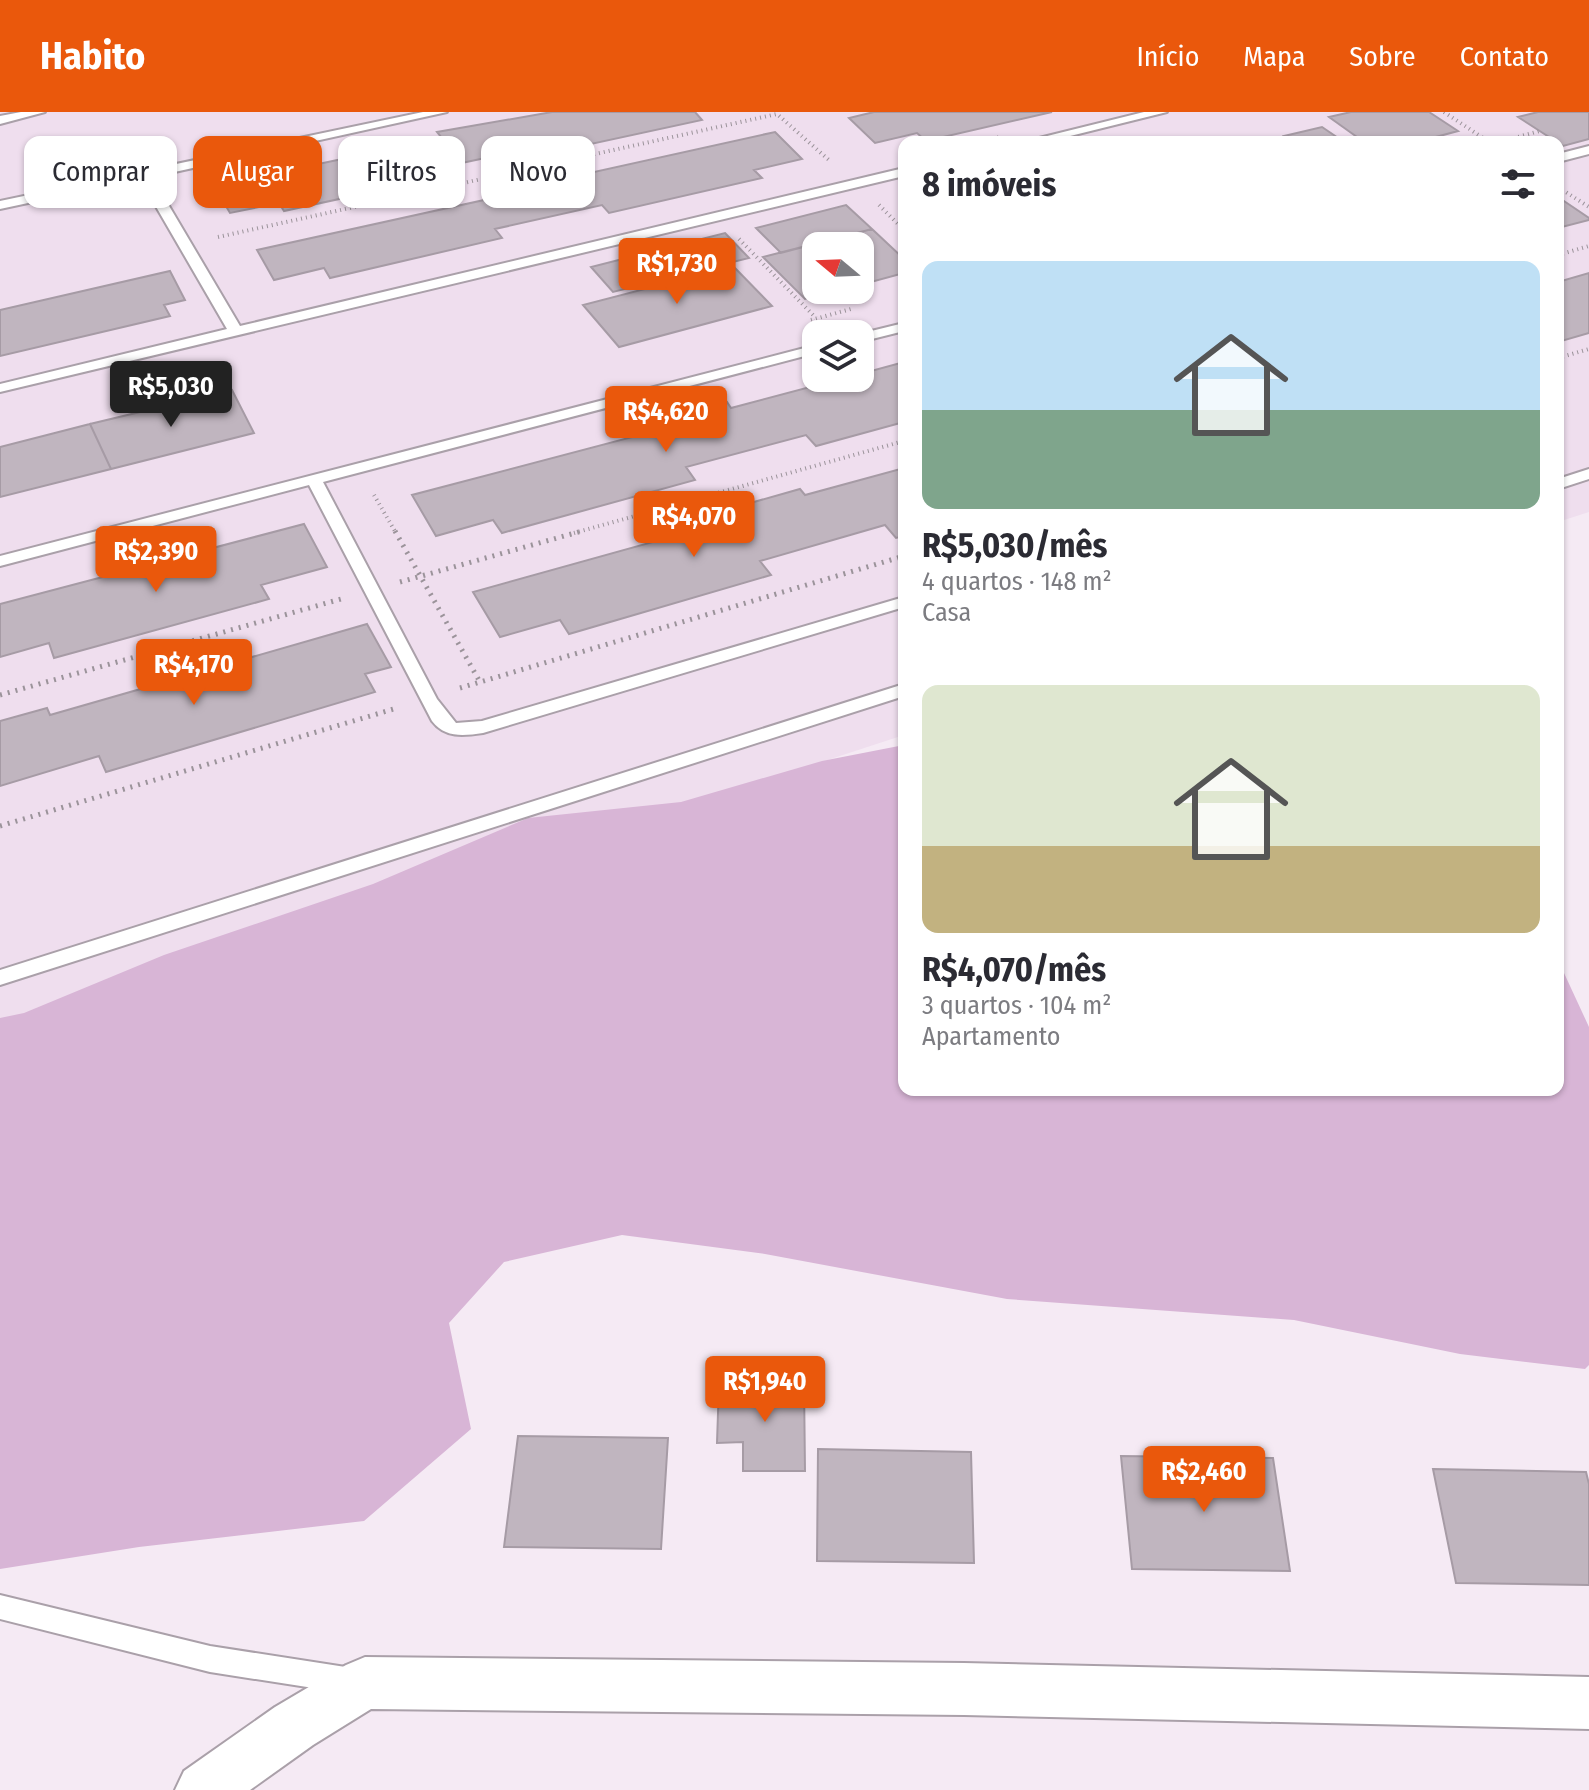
<!DOCTYPE html>
<html lang="pt">
<meta charset="utf-8">
<style>
body{margin:0;font-family:"Fira Sans Condensed",sans-serif;background:#f2f2f3;color:#2b2b33;height:100vh;display:flex;flex-direction:column;font-size:30px;white-space:nowrap}
*{box-sizing:border-box;margin:0}
p{font-size:26px;color:#7c7c81}
.icon{flex:none;width:44px;height:44px;fill:none;stroke:currentColor;stroke-width:2;stroke-linecap:round;stroke-linejoin:round}
.map{position:relative;flex:1;overflow:hidden}
.sheet{position:absolute;left:898px;top:24px;width:666px;height:960px;display:flex;flex-direction:column;background:#fff;border-radius:16px;box-shadow:0 2px 6px #0004}
.sheet>*{flex:none}
.hud{position:absolute;left:24px;top:24px;width:754px;height:72px;display:flex;gap:16px}
.needle{width:52px;rotate:289deg}
.fabs{position:absolute;left:802px;top:120px;display:grid;gap:16px}
.fabs a{display:grid;place-items:center;width:72px;height:72px;border-radius:16px;background:#fff;box-shadow:0 2px 6px #0004;font-size:40px}
.price{position:absolute;translate:-50% -68px;padding:0 18px;border-radius:8px;background:#ea580c;color:#fff;font-size:26px;line-height:52px;filter:drop-shadow(0 2px 4px #0008)}
.price::after{content:'';position:absolute;left:50%;top:48px;width:24px;height:18px;margin-left:-12px;background:inherit;clip-path:polygon(0 0,100% 0,50% 100%)}
.price.active{background:#222;color:#fff}
ul{padding:0;list-style:none}
li{display:grid;align-content:center;gap:16px;height:424px;padding:0 24px}
li span{display:grid;place-items:center;height:248px;border-radius:16px;color:#555}
li>.icon{margin-inline-start:auto}
span .icon{width:144px;height:144px;fill:#fffc;stroke-width:1}
li b{font-size:34px}
h2{display:flex;justify-content:space-between;align-items:center;height:96px;padding:0 24px;font-size:34px}
.tag{padding:0 28px;border-radius:16px;background:#fff;box-shadow:0 2px 6px #0004;font-size:28px;line-height:72px}
.tag.active{background:#ea580c;color:#fff}
header{display:flex;align-items:center;gap:48px;box-sizing:border-box;height:112px;padding:0 40px;background:#ea580c;color:#fff}
header strong{font-size:38px}
nav{display:flex;gap:44px;margin-inline-start:auto;font-size:28px}
.map>svg:first-child{display:block}
</style>
<header>
<strong>Habito</strong>
<nav><a>Início</a><a>Mapa</a><a>Sobre</a><a>Contato</a></nav>
</header>
<div class="map">
<svg width="1589" height="1678" viewBox="0 0 1589 1678">
<rect width="100%" height="100%" fill="#f5eaf4"/>
<path fill="#efdeee" fill-rule="evenodd" d="M0 0H1589V400L1558 410V30H904V623L0 919ZM816 134H860V178H816ZM816 222H860V266H816Z"/>
<path fill="#d8b5d6" d="M904 633V978H1558V848L1589 915V1253L1585 1257 1460 1242 1294 1208 1007 1187 765 1142 622 1123 504 1150 449 1211 471 1317 364 1409 139 1435 0 1457V906L24 901 164 843 373 772 528 706 681 690 822 649Z"/>
<path fill="#c0b5bf" stroke="#a69ba5" stroke-width="2" d="M552 0H695L702 8 554 40 547 33 443 55 449 63 284 99 279 91 230 101 214 74 442 26 437 20Z
M874 0H1052L926 29 917 21 875 31 849 6Z
M1351 0H1429L1458 19 1417 30H1364L1329 5Z
M1538 0H1589V27L1563 34 1518 5Z
M1322 15 1344 30H1292L1284 24Z
M775 20 802 47 754 58 762 66 609 101 602 93 495 117 502 126 330 166 324 156 274 168 257 138 493 86 488 79 536 68 540 72Z
M1558 85 1589 106V108L1558 116Z
M846 93 872 117 781 141 756 116Z
M872 117 904 147V161L860 173V134H816V178H840L805 187 763 145Z
M725 121 749 146 613 180 591 155Z
M733 154 772 194 619 235 583 193Z
M170 159 185 188 164 193 170 204 0 244V198Z
M1589 161V221L1558 230V170Z
M904 250V310L816 334 806 323 686 355 695 368 502 421 493 408 436 424 412 383 678 313 672 305 727 290 731 296 844 266H860V262Z
M232 278 254 321 111 357 90 312Z
M90 312 111 357 0 385V335Z
M904 356V424L896 426 885 413 760 449 771 463 569 522 560 508 500 525 473 480 750 403 743 393 800 377 805 383Z
M304 412 327 455 261 473 269 487 54 546 49 531 0 545V492Z
M367 512 391 555 365 562 375 580 106 660 99 644 0 674V609L47 596 50 603Z
M804 1271 805 1359H743V1330L717 1331 719 1272Z
M518 1324 668 1326 661 1437 504 1435Z
M818 1337 971 1340 974 1451 817 1449Z
M1121 1344 1273 1346 1290 1459 1132 1457Z
M1433 1357 1586 1360 1589 1372V1473L1456 1471Z"/>
<g fill="none" stroke-linecap="round" stroke-linejoin="round">
<defs>
<path id="service" d="M21 0H45L0 12V4Z
M423 0H447L152 65 240 214 904 56V64L0 280V272L227 217 140 67 0 97V89Z
M1144 0H1167L1046 30H1023Z
M1589 34V42L1558 50V42Z
M904 211V219L860 230 859 222Z
M816 233V241L323 370 437 587 456 611 482 609 904 485V495L483 621C463 624 445 626 432 609L309 373 0 454V444Z
M1589 357V367L1558 377V367Z
M904 572V584L0 873V858Z
M0 1483 210 1534 352 1556 361 1560 365 1569 361 1578 352 1582 210 1560 0 1507Z"/>
<path id="minor" d="M365 1545 964 1551 1589 1565V1617L964 1603 371 1597 313 1633 250 1678H175L184 1659 275 1595 346 1553Z"/>
</defs>
<use href="#service" stroke="#aaa0a9" stroke-width="4"/>
<use href="#minor" stroke="#aaa0a9" stroke-width="4"/>
<path stroke="#9b939a" stroke-width="4" stroke-dasharray="1 4" stroke-linecap="butt" d="M1444 0 1489 30
M978 30 1000 25
M1499 30 1540 19
M1558 75 1589 95
M879 93 904 118
M218 125 777 2 830 49
M739 127 816 206
M1558 143 1589 134
M811 208 851 197
M1558 246 1589 237
M374 383 396 421
M574 421 904 329"/>
<path stroke="#9b939a" stroke-width="5" stroke-dasharray="2 6" stroke-linecap="butt" d="M395 419 480 570
M400 470 582 419
M460 576 904 444
M0 583 341 487
M0 714 397 596"/>
<use href="#service" fill="#fff" fill-rule="evenodd"/>
<use href="#minor" fill="#fff" fill-rule="evenodd"/>
</g>
</svg>
<div class="fabs">
<a><svg class="needle" viewBox="-14 -14 28 28"><path d="M0-13l5 13h-10z" fill="#e53935"/><path d="M0 13l5-13h-10z" fill="#7c7c81"/></svg></a>
<a><svg class="icon" aria-label="layers" viewBox="0 0 24 24"><path d="M12 4l9 5-9 5-9-5zM3 14l9 5 9-5"/></svg></a>
</div>
<b class="price" style="left:677px;top:194px">R$1,730</b>
<b class="price active" style="left:171px;top:317px">R$5,030</b>
<b class="price" style="left:666px;top:342px">R$4,620</b>
<b class="price" style="left:694px;top:447px">R$4,070</b>
<b class="price" style="left:156px;top:482px">R$2,390</b>
<b class="price" style="left:194px;top:595px">R$4,170</b>
<b class="price" style="left:765px;top:1312px">R$1,940</b>
<b class="price" style="left:1204px;top:1402px">R$2,460</b>
<div class="hud">
<a class="tag">Comprar</a>
<a class="tag active">Alugar</a>
<a class="tag">Filtros</a>
<a class="tag">Novo</a>
</div>
<section class="sheet">
<h2>8 imóveis<svg class="icon" aria-label="filters" viewBox="0 0 24 24"><path d="M4 7h16M4 17h16"/><circle cx="9" cy="7" r="2"/><circle cx="15" cy="17" r="2"/></svg></h2>
<ul>
<li><span style="background:linear-gradient(#bfe0f5 60%,#7fa58c 0)"><svg class="icon" aria-label="home" viewBox="0 0 24 24"><path d="M3 11l9-7 9 7M6 9v11h12V9"/></svg></span><div><b>R$5,030/mês</b><p>4 quartos · 148 m²</p><p>Casa</p></div></li>
<li><span style="background:linear-gradient(#dfe7d0 65%,#c2b280 0)"><svg class="icon" aria-label="home" viewBox="0 0 24 24"><path d="M3 11l9-7 9 7M6 9v11h12V9"/></svg></span><div><b>R$4,070/mês</b><p>3 quartos · 104 m²</p><p>Apartamento</p></div></li>
</ul>
</section>
</div>
